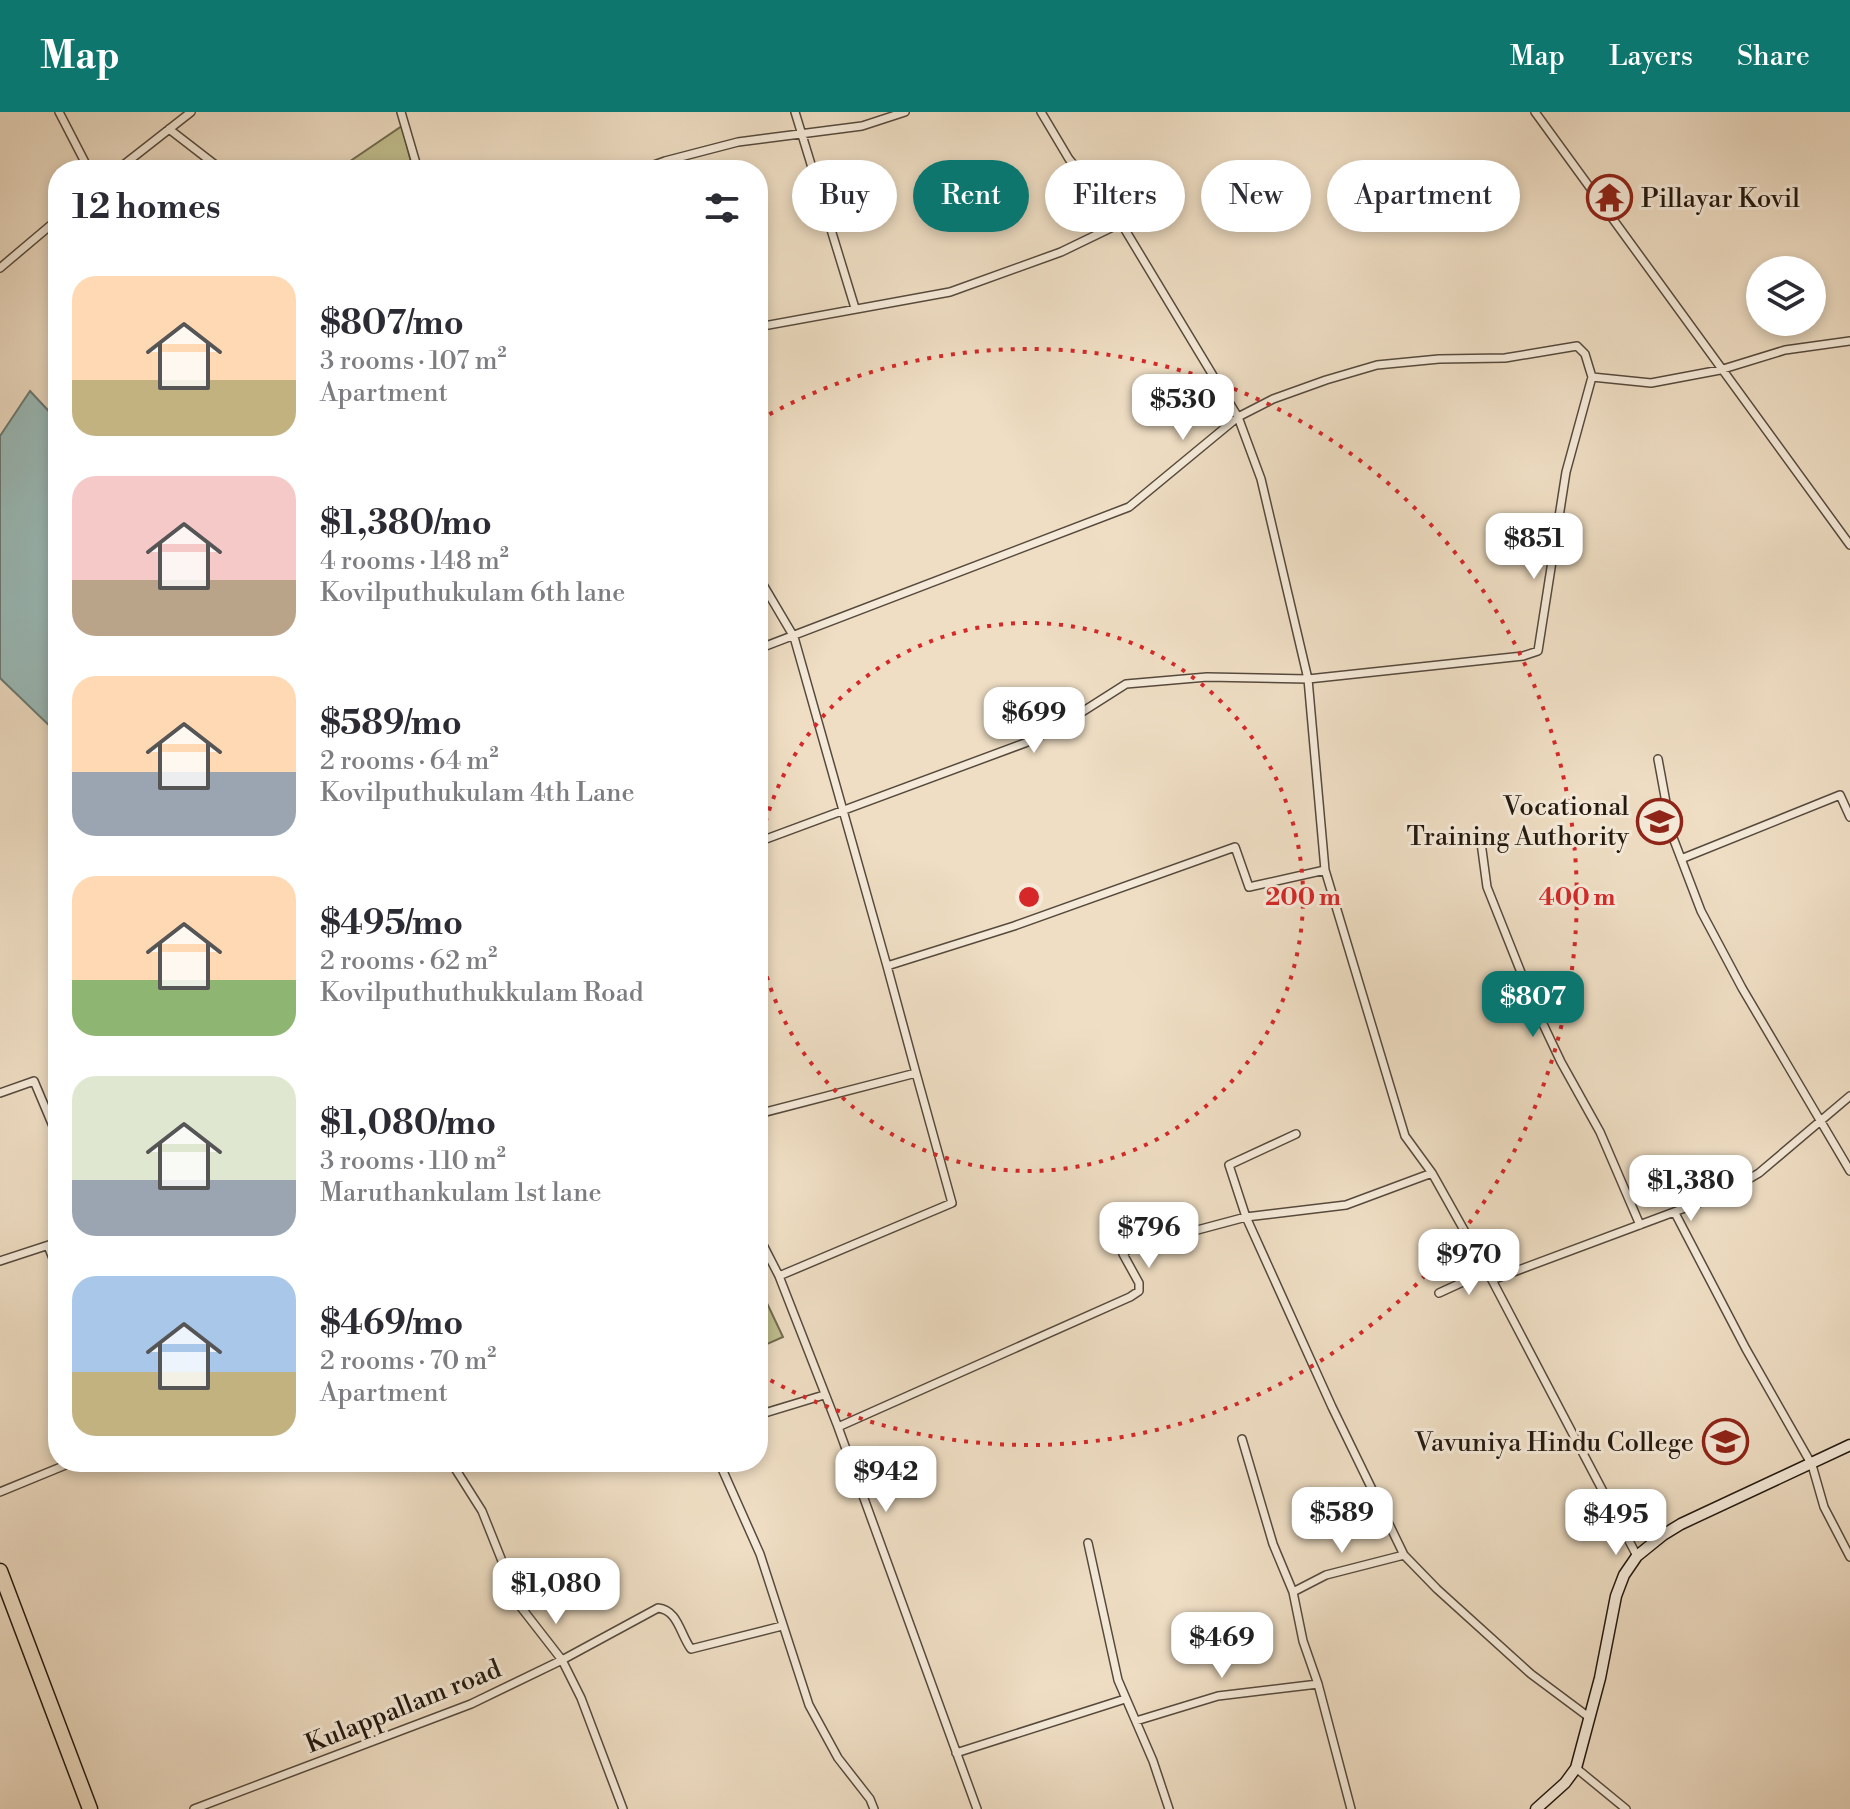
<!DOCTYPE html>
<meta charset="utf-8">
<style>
body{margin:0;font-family:"Libre Bodoni",serif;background:#f2f2f3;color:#2b2b33;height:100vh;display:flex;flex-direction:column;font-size:30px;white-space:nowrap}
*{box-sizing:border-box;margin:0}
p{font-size:26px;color:#7c7c81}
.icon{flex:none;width:44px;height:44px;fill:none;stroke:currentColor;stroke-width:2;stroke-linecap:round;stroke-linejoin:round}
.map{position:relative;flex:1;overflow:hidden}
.details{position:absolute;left:48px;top:48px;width:720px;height:1312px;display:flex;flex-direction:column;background:#fff;border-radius:32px;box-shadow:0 4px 12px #0003}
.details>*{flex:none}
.guide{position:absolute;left:792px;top:48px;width:760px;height:72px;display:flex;gap:16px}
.buttons{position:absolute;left:1746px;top:144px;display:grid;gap:16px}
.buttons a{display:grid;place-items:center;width:80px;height:80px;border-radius:50%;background:#fff;box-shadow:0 4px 12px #0003;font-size:40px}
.price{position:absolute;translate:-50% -68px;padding:0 18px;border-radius:16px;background:#fff;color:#222;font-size:26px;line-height:52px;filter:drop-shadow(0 2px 4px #0008)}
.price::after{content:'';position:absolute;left:50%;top:48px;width:24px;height:18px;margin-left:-12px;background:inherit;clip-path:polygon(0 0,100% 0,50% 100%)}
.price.active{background:#0f766e;color:#fff}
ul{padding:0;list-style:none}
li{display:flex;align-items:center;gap:24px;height:200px;padding:0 24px}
li span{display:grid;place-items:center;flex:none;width:224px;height:160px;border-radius:24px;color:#555}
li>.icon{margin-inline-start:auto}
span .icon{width:96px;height:96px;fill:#fffc;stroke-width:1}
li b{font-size:34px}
h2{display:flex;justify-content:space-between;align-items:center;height:96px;padding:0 24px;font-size:34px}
.pill{padding:0 28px;border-radius:36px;background:#fff;box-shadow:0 4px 12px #0003;font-size:28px;line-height:72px}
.pill.active{background:#0f766e;color:#fff}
header{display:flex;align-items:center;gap:48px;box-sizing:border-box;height:112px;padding:0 40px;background:#0f766e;color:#fff}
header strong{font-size:38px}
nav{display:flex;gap:44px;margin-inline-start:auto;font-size:28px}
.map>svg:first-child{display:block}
</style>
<header>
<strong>Map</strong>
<nav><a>Map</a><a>Layers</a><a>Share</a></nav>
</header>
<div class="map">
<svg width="1850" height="1697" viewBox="0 0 1850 1697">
<rect width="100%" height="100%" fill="#efdec4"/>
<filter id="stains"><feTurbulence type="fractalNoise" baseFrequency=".0025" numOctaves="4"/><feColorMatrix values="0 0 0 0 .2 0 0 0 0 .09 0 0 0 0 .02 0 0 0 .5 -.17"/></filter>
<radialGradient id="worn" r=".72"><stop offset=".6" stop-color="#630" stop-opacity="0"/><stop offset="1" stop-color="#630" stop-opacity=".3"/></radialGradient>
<path fill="#c1bf8f" stroke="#726c50" stroke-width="2" d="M402 14 413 58H341L340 56Z
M758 1172 783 1225 758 1236Z"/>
<path fill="#9abbb9" stroke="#6a7a75" stroke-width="2" d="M30 279 58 309V622L0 566V324Z"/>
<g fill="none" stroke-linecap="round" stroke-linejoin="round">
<defs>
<path id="street" d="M59 0 89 58
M401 0 418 58
M795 0 855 196
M1535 0 1850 433
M169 17 222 58
M117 58 191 0
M640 58 665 49 738 30 862 14 905 0
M0 156 58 107
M758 215 950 180 1061 140 1121 111
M758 464 794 525 887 854
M758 537 1129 395 1238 305 1273 287 1326 268 1377 253 1439 247 1505 246 1577 234 1585 242 1592 265
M1658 647 1672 723 1701 799 1742 876 1850 1059
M1480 723 1487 775 1534 893 1561 950 1600 1020 1640 1113
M758 730 1025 631 1060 614 1126 572 1207 565 1308 567 1261 367 1238 305 1121 111 1069 47 1041 0
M1681 747 1840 683 1850 705
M1325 758 1308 567 1523 544 1538 539 1566 360 1592 265 1651 271 1720 258 1785 238 1850 229
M0 981 34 969 58 1026
M758 1002 916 961 887 854 1014 814 1235 735 1249 775 1325 758 1405 1024 1432 1061 1492 1168 1637 1444
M1296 1022 1229 1053 1246 1105 1332 1295 1404 1443 1437 1477 1531 1562 1590 1606
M1675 1101 1746 1237 1812 1353 1824 1395 1850 1445
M758 1123 779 1164 838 1315 977 1697
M48 1134 58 1159
M0 1149 58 1130
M779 1164 952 1091 916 961
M1492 1168 1725 1081 1759 1061 1850 984
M1439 1181 1487 1159
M758 1303 824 1283
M838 1315 1130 1185 1139 1179V1171L1123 1142 1130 1136 1246 1105 1346 1093 1432 1061
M1242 1327 1273 1432 1293 1480 1303 1529 1318 1572 1351 1697
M451 1350 482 1399 520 1494 562 1548 581 1586 623 1697
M719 1350 760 1442 809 1593 838 1646 870 1687 874 1697
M0 1380 73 1350
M1088 1431 1118 1568 1153 1649 1169 1697
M1293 1480 1326 1463 1404 1443
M1136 1609 1218 1584 1318 1572
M956 1641 1125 1587
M1576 1656 1626 1697
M194 1697 471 1592 562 1548 658 1496C678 1498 680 1522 691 1537L782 1514"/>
<path id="secondary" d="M1536 1697 1565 1671 1576 1656 1600 1566 1616 1484 1624 1463 1637 1444 1663 1423 1681 1412 1850 1333"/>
<path id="highway" d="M0 1459 90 1697"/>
</defs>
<use href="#street" stroke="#564a3d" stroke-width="10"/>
<use href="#secondary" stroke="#231910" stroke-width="13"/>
<use href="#highway" stroke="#231910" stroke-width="17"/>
<use href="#street" stroke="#f5ead9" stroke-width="7"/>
<use href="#secondary" stroke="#f5ead9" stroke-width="10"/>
<use href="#highway" stroke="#efdec4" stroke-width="14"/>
</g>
<g fill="none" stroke="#d62828" stroke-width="4" stroke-dasharray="4 8">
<path d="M758 745A274 274 0 1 1 758 825"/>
<path d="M759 308A548 548 0 1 1 759 1262"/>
</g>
<defs>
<symbol id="temple-ring" viewBox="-11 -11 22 22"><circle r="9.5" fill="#f5ead9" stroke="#8f2418" stroke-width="1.5"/><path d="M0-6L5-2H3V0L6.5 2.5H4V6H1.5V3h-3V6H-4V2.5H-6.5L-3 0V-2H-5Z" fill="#8f2418"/></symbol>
<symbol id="university-ring" viewBox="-11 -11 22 22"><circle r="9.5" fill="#f5ead9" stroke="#8f2418" stroke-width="1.5"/><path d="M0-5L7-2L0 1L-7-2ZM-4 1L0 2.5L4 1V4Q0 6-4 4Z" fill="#8f2418"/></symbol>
<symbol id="school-ring" viewBox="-11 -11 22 22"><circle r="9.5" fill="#f5ead9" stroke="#8f2418" stroke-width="1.5"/><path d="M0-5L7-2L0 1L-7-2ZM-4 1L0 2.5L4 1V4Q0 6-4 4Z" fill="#8f2418"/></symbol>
</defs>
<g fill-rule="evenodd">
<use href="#temple-ring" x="1584" y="60" width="51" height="51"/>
<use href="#university-ring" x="1634" y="684" width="51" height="51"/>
<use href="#school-ring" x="1700" y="1304" width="51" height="51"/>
</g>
<g text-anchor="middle" stroke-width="6" stroke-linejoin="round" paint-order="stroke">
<g font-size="26" fill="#231910" stroke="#f5ead9" text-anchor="end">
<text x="1641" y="95" text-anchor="start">Pillayar Kovil</text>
<text x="1629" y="703">Vocational<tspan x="1629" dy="30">Training Authority</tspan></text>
<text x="1694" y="1339">Vavuniya Hindu College</text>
</g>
<g font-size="26" fill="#231910" stroke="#f5ead9">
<text transform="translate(403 1594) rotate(-22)" y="9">Kulappallam road</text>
</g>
</g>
<circle cx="1029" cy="785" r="12" fill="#d62828" stroke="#f5ead9" stroke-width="4"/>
<g font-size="24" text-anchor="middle" font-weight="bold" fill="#d62828" stroke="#f5ead9" stroke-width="6" stroke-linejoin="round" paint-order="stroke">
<text x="1303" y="793">200 m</text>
<text x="1577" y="793">400 m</text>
</g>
<rect width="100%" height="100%" filter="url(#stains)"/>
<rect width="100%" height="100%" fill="url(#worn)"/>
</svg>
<div class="buttons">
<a><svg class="icon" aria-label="layers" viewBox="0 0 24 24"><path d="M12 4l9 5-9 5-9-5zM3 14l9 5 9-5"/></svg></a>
</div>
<b class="price" style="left:1183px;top:330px">$530</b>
<b class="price" style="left:1534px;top:469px">$851</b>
<b class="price" style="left:1034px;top:643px">$699</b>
<b class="price active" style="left:1533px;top:927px">$807</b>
<b class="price" style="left:1691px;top:1111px">$1,380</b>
<b class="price" style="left:1149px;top:1158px">$796</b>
<b class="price" style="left:1469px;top:1185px">$970</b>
<b class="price" style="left:886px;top:1402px">$942</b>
<b class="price" style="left:1342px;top:1443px">$589</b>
<b class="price" style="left:1616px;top:1445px">$495</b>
<b class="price" style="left:556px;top:1514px">$1,080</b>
<b class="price" style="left:1222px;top:1568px">$469</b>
<div class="guide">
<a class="pill">Buy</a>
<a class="pill active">Rent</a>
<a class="pill">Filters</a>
<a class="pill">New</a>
<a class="pill">Apartment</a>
</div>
<section class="details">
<h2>12 homes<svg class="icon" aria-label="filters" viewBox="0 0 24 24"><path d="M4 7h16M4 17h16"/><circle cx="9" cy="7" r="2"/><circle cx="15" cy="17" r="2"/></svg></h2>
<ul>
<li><span style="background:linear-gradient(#ffd9b3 65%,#c2b280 0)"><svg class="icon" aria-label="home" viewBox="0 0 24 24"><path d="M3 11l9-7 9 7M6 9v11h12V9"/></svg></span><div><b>$807/mo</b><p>3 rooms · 107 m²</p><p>Apartment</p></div></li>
<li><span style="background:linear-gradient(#f6c9c9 65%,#b9a48a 0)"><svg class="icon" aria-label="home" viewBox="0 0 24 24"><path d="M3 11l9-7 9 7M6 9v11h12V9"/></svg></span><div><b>$1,380/mo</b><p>4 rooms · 148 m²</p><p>Kovilputhukulam 6th lane</p></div></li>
<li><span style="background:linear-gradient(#ffd9b3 60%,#9aa5b1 0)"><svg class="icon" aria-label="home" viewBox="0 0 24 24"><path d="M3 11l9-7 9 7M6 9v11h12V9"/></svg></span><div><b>$589/mo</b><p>2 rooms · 64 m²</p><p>Kovilputhukulam 4th Lane</p></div></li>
<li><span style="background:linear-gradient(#ffd9b3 65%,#8fb573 0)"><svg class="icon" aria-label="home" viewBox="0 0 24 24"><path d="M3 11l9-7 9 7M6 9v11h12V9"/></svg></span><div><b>$495/mo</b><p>2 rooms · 62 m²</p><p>Kovilputhuthukkulam Road</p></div></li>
<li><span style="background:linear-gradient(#dfe7d0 65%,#9aa5b1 0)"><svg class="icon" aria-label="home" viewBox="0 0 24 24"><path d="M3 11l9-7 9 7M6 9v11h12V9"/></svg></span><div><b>$1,080/mo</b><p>3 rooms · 110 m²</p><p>Maruthankulam 1st lane</p></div></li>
<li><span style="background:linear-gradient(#a9c7e8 60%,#c2b280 0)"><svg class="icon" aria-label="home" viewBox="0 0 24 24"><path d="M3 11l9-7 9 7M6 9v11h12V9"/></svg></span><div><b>$469/mo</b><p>2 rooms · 70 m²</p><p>Apartment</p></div></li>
</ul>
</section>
</div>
